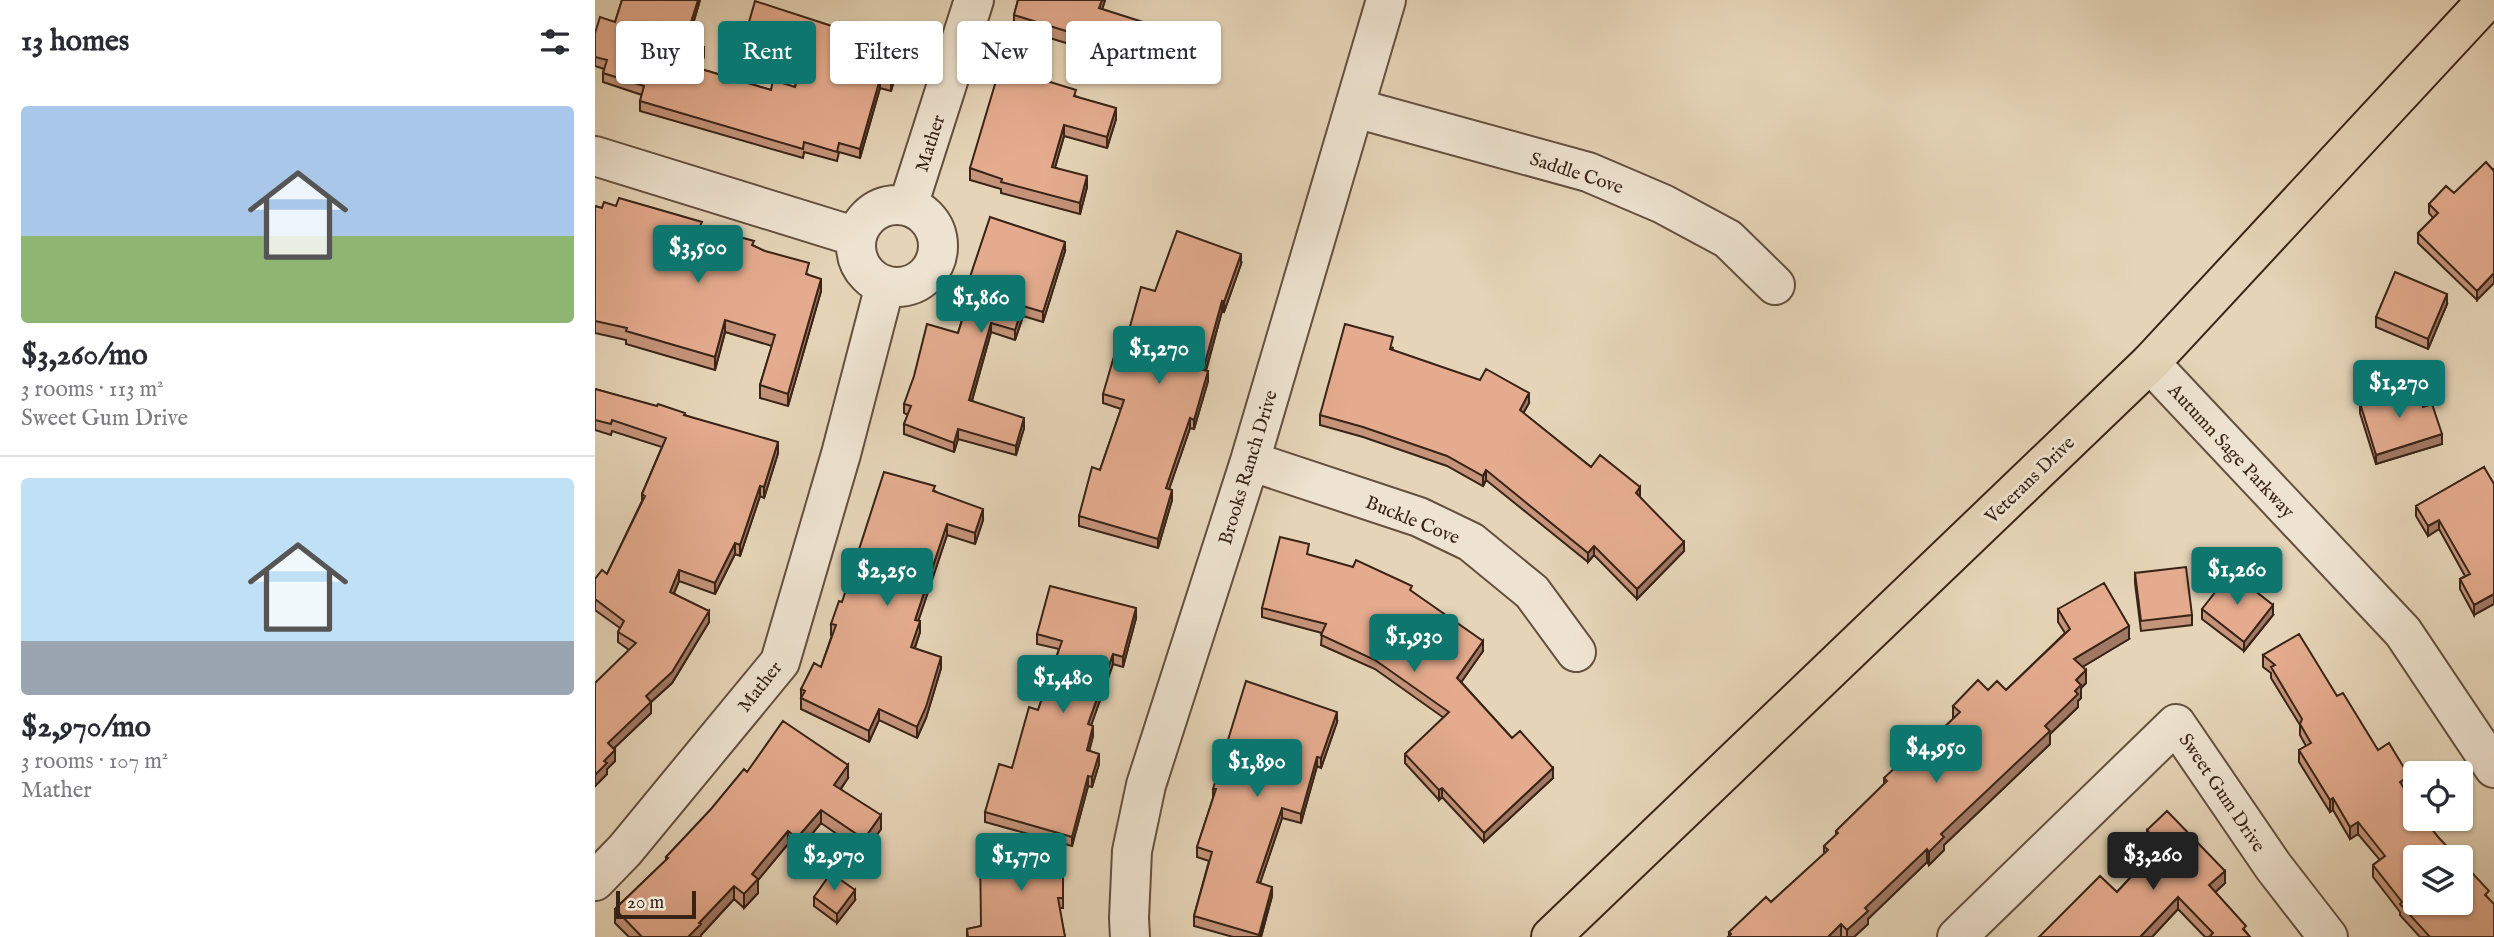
<!DOCTYPE html>
<meta charset="utf-8">
<style>
body{margin:0;font-family:"IM FELL English",serif;background:#f2f2f3;color:#2b2b33;height:100vh;display:flex;flex-direction:column;font-size:26px;white-space:nowrap}
*{box-sizing:border-box;margin:0}
p{font-size:23px;color:#7c7c81}
.icon{flex:none;width:38px;height:38px;fill:none;stroke:currentColor;stroke-width:2;stroke-linecap:round;stroke-linejoin:round}
.map{position:relative;flex:1;overflow:hidden}
.side{display:flex;flex-direction:column;background:#fff;width:595px}
.side>*{flex:none}
.hud{position:absolute;left:21px;top:21px;width:665px;height:63px;display:flex;gap:14px}
.buttons{position:absolute;left:1808px;top:761px;display:grid;gap:14px}
.buttons a{display:grid;place-items:center;width:70px;height:70px;border-radius:7px;background:#fff;box-shadow:0 2px 5px #0004;font-size:35px}
.scale{position:absolute;left:21px;bottom:18px;width:80px;box-sizing:border-box;padding-left:7px;border:4px solid #392316;border-top:0;font-size:19px;line-height:24px;white-space:nowrap;color:#392316;-webkit-text-stroke:5px #eee3d0;paint-order:stroke}
.price{position:absolute;translate:-50% -60px;padding:0 16px;border-radius:7px;background:#0f766e;color:#fff;font-size:23px;line-height:46px;filter:drop-shadow(0 2px 4px #0008)}
.price::after{content:'';position:absolute;left:50%;top:42px;width:21px;height:16px;margin-left:-10px;background:inherit;clip-path:polygon(0 0,100% 0,50% 100%)}
.price.current{background:#222;color:#fff}
ul{padding:0;list-style:none}
li{display:grid;align-content:center;gap:14px;height:371px;padding:0 21px}
li+li{border-top:2px solid #e1e1e2}
li span{display:grid;place-items:center;height:217px;border-radius:7px;color:#555}
li>.icon{margin-inline-start:auto}
span .icon{width:126px;height:126px;fill:#fffc;stroke-width:1}
li b{font-size:30px}
h2{display:flex;justify-content:space-between;align-items:center;height:84px;padding:0 21px;font-size:30px}
.tag{padding:0 24px;border-radius:7px;background:#fff;box-shadow:0 2px 5px #0004;font-size:24px;line-height:63px}
.tag.current{background:#0f766e;color:#fff}
main{display:flex;flex:1;min-height:0}
.map>svg:first-child{display:block}
</style>
<main>
<section class="side">
<h2>13 homes<svg class="icon" aria-label="filters" viewBox="0 0 24 24"><path d="M4 7h16M4 17h16"/><circle cx="9" cy="7" r="2"/><circle cx="15" cy="17" r="2"/></svg></h2>
<ul>
<li><span style="background:linear-gradient(#a9c7e8 60%,#8fb573 0)"><svg class="icon" aria-label="home" viewBox="0 0 24 24"><path d="M3 11l9-7 9 7M6 9v11h12V9"/></svg></span><div><b>$3,260/mo</b><p>3 rooms · 113 m²</p><p>Sweet Gum Drive</p></div></li>
<li><span style="background:linear-gradient(#bfe0f5 75%,#9aa5b1 0)"><svg class="icon" aria-label="home" viewBox="0 0 24 24"><path d="M3 11l9-7 9 7M6 9v11h12V9"/></svg></span><div><b>$2,970/mo</b><p>3 rooms · 107 m²</p><p>Mather</p></div></li>
</ul>
</section>
<div class="map">
<svg width="1899" height="937" viewBox="0 0 1899 937">
<rect width="100%" height="100%" fill="#e5d4b7"/>
<filter id="stains"><feTurbulence type="fractalNoise" baseFrequency=".00286" numOctaves="4"/><feColorMatrix values="0 0 0 0 .2 0 0 0 0 .09 0 0 0 0 .02 0 0 0 .5 -.17"/></filter>
<radialGradient id="worn" r=".72"><stop offset=".6" stop-color="#630" stop-opacity="0"/><stop offset="1" stop-color="#630" stop-opacity=".3"/></radialGradient>
<g fill="none" stroke-linecap="round" stroke-linejoin="round">
<defs>
<path id="minor" d="M760 108 993 172 1068 204 1133 239 1180 285
M0 156 262 237
M261 246a41 41 0 1 1 82 0a41 41 0 1 1-82 0Z
M313 206 379 0
M1555 363 1808 632 1899 768
M655 461 824 517 876 542 937 592 981 652
M0 881 30 850 185 662 246 454 290 285
M535 937 534 918 537 851 551 785 655 461 791 0
M1362 937 1581 724 1678 866 1733 937"/>
<path id="major" d="M956 937 1555 363 1892 0"/>
</defs>
<use href="#minor" stroke="#644f3e" stroke-width="42"/>
<use href="#major" stroke="#392316" stroke-width="42"/>
<use href="#minor" stroke="#eee3d0" stroke-width="38"/>
<use href="#major" stroke="#e5d4b7" stroke-width="38"/>
</g>
<path fill="#c4937a" stroke="#392316" stroke-width="2" d="M27 0H105L93 42 109 56 105 69 176 90 200 87 209 56 152 38V29L246 37 304 63 296 91 285 88 265 158 244 152 242 161 209 152 208 158 45 111V101L47 95 8 82V73L9 69 0 66V33L20 22Z
M423 0H510L507 9 551 35 543 62 485 44 484 47 419 27V15Z
M481 96 521 119 512 148 469 136 460 167 492 187 485 214 406 193V189L375 180V168Z
M1898 170 1882 300 1823 243V233L1838 218 1834 213V204L1859 193Z
M0 206 7 208 21 206 107 227 159 246 214 275 226 291 193 406 165 398V385L177 346 130 332 120 370 31 344V340L0 333Z
M470 251 448 322 428 316 420 340 396 332 377 401 429 428 421 455 363 439 359 452 309 434V424L313 415 309 413V404L363 333 376 291 374 290V280Z
M646 264 629 312 627 311 611 371 613 381 599 429 595 428 574 489 577 500 563 548 484 526V516L505 470 526 409 508 403V394L529 348Z
M1852 304 1833 349 1781 327V317Z
M798 347 797 350 934 403 928 413 996 467 1045 497 1089 551 1042 599 999 555 993 562 891 480 888 486 852 466 768 437 725 425V415Z
M0 389 90 415 183 453 169 498 165 496 145 556 140 554 120 594 84 581 79 593 114 622 77 683 56 702V713L18 749 20 761 12 769V774L0 786 34 650 23 642V632L25 628 0 610V579L12 574 47 501V494L67 447 17 431 16 435 0 430Z
M1765 403 1828 407 1847 444 1781 464 1765 413Z
M1889 467 1879 615 1865 589V579L1870 576 1844 529 1833 536 1821 516V506Z
M340 491 388 520 380 544 352 535 323 621 325 632 320 648 346 668 331 718 322 738 284 720 274 742 206 709V689L226 667 237 635H236V624L247 602Z
M714 555 817 592 888 651 866 682 917 738 958 778 889 842 847 797 844 800 810 763V754L849 718 780 669 726 645 727 633 667 617V608Z
M1540 573 1597 615V625L1546 631 1540 583Z
M1463 609 1534 639 1487 667 1491 683 1486 688V698L1483 701V707L1455 734V744L1349 845V850L1334 865 1332 862 1273 919V924L1259 937H1133L1134 936V932L1176 902 1229 854V846L1241 835V831L1289 784V778L1309 766 1358 719V706L1411 690 1470 633 1463 622Z
M1607 609 1678 615 1649 651 1607 619Z
M541 618 528 667 518 664 496 725 498 736 494 751 504 764 497 787 493 786 477 846 390 822V812L417 768 443 710 464 649 442 644V634Z
M1668 655 1742 696 1783 750 1814 788 1810 790 1812 797 1843 837 1894 899 1899 937H1825L1805 915V912L1778 877V865L1785 860 1763 834 1755 839 1738 810 1735 812 1704 762V750L1711 746 1705 735V725L1676 678V673L1668 667Z
M742 722 726 768 722 766 706 823 687 818 665 883 677 896 666 937H638L599 926V916L614 861 602 857V847L618 798V789Z
M152 772 253 778 246 789 286 829 269 853 226 823 202 852 193 844 163 880V893L149 908 139 899 106 935V937H34L20 923V909L71 860V857Z
M1552 830 1630 883 1620 892 1655 937H1610L1583 909 1557 937H1444L1522 892 1544 868 1542 866V853L1552 843Z
M468 848V908H464L470 937H372V929L386 926Z
M219 897 260 900 242 923 219 906Z"/>
<path fill="#a07863" stroke="#392316" stroke-width="2" d="M103 0H105L90 50V41Z
M507 0H510L504 20V8Z
M551 23V35L543 62V50Z
M109 47V56L103 77V68Z
M304 54V63L296 91V82Z
M285 79V88L265 158V149Z
M521 108V119L512 148V137Z
M469 125V136L457 178V167Z
M492 176V187L485 214V203Z
M470 242V251L448 322V312Z
M646 254V264L629 312V302Z
M1899 273V283L1882 300V291Z
M226 279V291L193 406V394Z
M1852 294V304L1833 349V339Z
M627 301V311L608 380V370Z
M428 306V316L420 340V330Z
M130 320V332L120 370V357Z
M396 323V332L374 410V400Z
M613 371V381L599 429V420Z
M934 393V403L925 419V410Z
M429 418V428L421 455V446Z
M595 418V428L571 498V488Z
M363 429V439L359 452V443Z
M1847 434V444L1781 464V455Z
M183 442V453L169 498V487Z
M891 470V480L888 486V476Z
M165 486V496L145 556V545Z
M1045 487V496L1041 493Z
M577 490V500L563 548V539Z
M388 509V520L380 544V533Z
M1844 520V529L1833 536V526Z
M352 524V535L320 631V620Z
M1089 542V551L1042 599V589Z
M140 543V554L120 594V583Z
M999 546V555L993 562V553Z
M84 570V581L75 602V592Z
M1899 594V604L1879 615V605Z
M1678 605V615L1649 651V642Z
M541 608V618L528 667V657Z
M114 611V622L77 683 56 702V713L13 754V743L51 696Z
M325 621V632L316 658V647Z
M1534 626V639L1479 672V659Z
M888 641V651L862 688V678Z
M518 654V664L493 734V724Z
M346 657V668L331 718 322 738V727Z
M1491 670V683L1486 688V698L1483 701V707L1455 734V744L1349 845V850L1334 865V852L1346 834 1450 726 1481 680Z
M284 709V720L274 742V731Z
M742 712V722L726 768V758Z
M498 726V736L492 760V750Z
M20 750V761L12 769V774L0 786V775L9 761Z
M504 754V764L497 787V777Z
M722 757V766L706 823V814Z
M253 765V778L239 798V785Z
M958 768V778L889 842V833Z
M493 776V786L477 846V837Z
M1814 776V788L1805 793V782Z
M847 788V797L844 800V790Z
M1738 798V810L1735 812V800Z
M687 808V818L662 892V882Z
M226 810V823L202 852V838Z
M286 815V829L269 853V839Z
M1763 822V834L1755 839V827Z
M193 831V844L163 880V893L149 908V894L157 874Z
M1332 849V862L1273 919V924L1259 937H1252V930L1270 908Z
M1630 871V883L1614 898V885Z
M139 886V899L106 935V937H93L104 923Z
M677 887V896L666 937H664Z
M260 890V900L242 923V914Z
M1583 897V909L1557 937H1545Z
M1246 924V937H1233Z"/>
<path fill="#e4ab8e" stroke="#392316" stroke-width="2" d="M27 0H103L90 41 109 47 103 68 176 90 178 80 200 87 212 47 152 29 160 1 246 29 244 36 304 54 296 82 285 79 265 149 244 143 242 152 209 142 208 149 45 101 49 86 8 73 12 60 0 57V33L5 17 20 22Z
M423 0H507L504 8 551 23 543 50 485 33 484 35 419 15Z
M416 70 481 90 479 96 521 108 512 137 469 125 457 167 492 176 485 203 406 182 407 179 375 168 403 74 413 78Z
M1891 162 1898 170 1899 169V273L1882 291 1823 233 1843 213 1834 204 1851 186 1859 193Z
M24 198 107 222 105 226 159 241 157 245 170 251 214 263 211 274 226 279 193 394 165 385 180 335 130 320 120 357 31 331 32 328 0 321V206L7 208 9 202 21 206Z
M395 217 470 242 448 312 428 306 420 330 396 323 374 400 429 418 421 446 363 429 359 443 309 424 316 406 309 404 319 376 332 324 363 333 379 282 374 280Z
M582 231 646 254 629 302 627 301 608 370 613 371 599 420 595 418 571 488 577 490 563 539 484 516 497 467 505 470 529 400 508 394 522 346 529 348 546 287 560 291Z
M1800 272 1852 294 1833 339 1781 317Z
M750 324 798 337 795 349 885 380 891 369 934 393 925 410 996 467 1005 455 1045 487 1041 493 1089 542 1042 589 999 546 993 553 891 470 888 476 852 456 768 427 725 415Z
M1822 386 1828 407 1837 404 1847 434 1781 455 1765 403Z
M0 389 62 406 63 404 90 413 89 415 183 442 169 487 165 486 145 545 140 543 120 583 84 570 75 592 114 611 77 672 51 696 56 702 13 743 20 750 9 761 12 763 0 775V683L41 643 23 632 29 621 0 599V579L7 570 12 574 50 496 47 494 71 438 17 420 16 424 0 420Z
M1889 467 1899 484V594L1879 605 1865 579 1875 574 1844 520 1833 526 1821 506Z
M289 472 340 486 338 491 388 509 380 533 352 524 320 620 325 621 316 647 346 657 331 707 322 727 284 709 274 731 206 698 210 691 206 689 219 663 226 667 241 625 236 624 244 601 247 602Z
M685 537 714 544 712 554 758 567 761 560 817 586 815 590 888 641 862 678 917 738 925 731 958 768 889 833 847 788 844 790 810 754 854 712 780 660 726 635 731 624 667 608Z
M1591 567 1597 615 1546 621 1540 573Z
M1636 572 1678 605 1649 642 1607 609Z
M1509 583 1534 626 1479 659 1491 670 1481 680 1486 685 1480 691 1483 694 1450 726 1455 731 1346 834 1349 837 1334 852 1332 849 1270 908 1273 911 1252 930 1246 924 1233 937H1133L1136 934 1134 932 1171 897 1176 902 1233 850 1229 846 1243 833 1241 831 1292 781 1289 778 1306 762 1309 766 1365 712 1358 706 1383 680 1393 690 1402 681 1411 690 1475 629 1463 609Z
M455 586 541 608 528 657 518 654 493 724 498 726 492 750 504 754 497 777 493 776 477 837 390 812 404 764 417 768 434 707 443 710 467 641 442 634Z
M1704 634 1742 696 1748 693 1783 750 1794 743 1814 776 1805 782 1812 793 1810 794 1820 807V819H1829L1843 837 1863 858H1820V903H1866V861L1894 891 1890 895 1899 904V937H1835L1805 904 1807 902 1778 865 1790 856 1763 822 1755 827 1738 798 1735 800 1704 750 1716 743 1705 724 1707 719 1676 667 1680 665 1668 655Z
M651 681 742 712 726 758 722 757 706 814 687 808 662 882 677 887 664 935 599 916 617 852 602 847 621 789H618Z
M188 721 253 765 239 785 286 815 269 839 226 810 202 838 193 831 157 874 163 879 149 894 139 886 104 923 106 924 93 937H47L20 909 73 858 71 857 116 809 149 769 152 772Z
M1572 811 1630 871 1614 885 1651 926 1648 929 1655 937H1614L1618 933 1583 897 1545 937H1444L1505 876 1522 892 1550 862 1542 853 1558 837 1552 830Z
M385 848H468V898H463L470 937H373L372 929 386 926Z
M236 873 260 890 242 914 219 897Z"/>
<g text-anchor="middle" stroke-width="6" stroke-linejoin="round" paint-order="stroke">
<g font-size="19" fill="#392316" stroke="#eee3d0">
<text transform="translate(334 143) rotate(-72)" y="7">Mather</text>
<text transform="translate(982 172) rotate(18)" y="7">Saddle Cove</text>
<text transform="translate(1637 450) rotate(47)" y="7">Autumn Sage Parkway</text>
<text transform="translate(652 467) rotate(-73)" y="7">Brooks Ranch Drive</text>
<text transform="translate(1434 479) rotate(-44)" y="7">Veterans Drive</text>
<text transform="translate(818 519) rotate(22)" y="7">Buckle Cove</text>
<text transform="translate(164 686) rotate(-52)" y="7">Mather</text>
<text transform="translate(1628 792) rotate(56)" y="7">Sweet Gum Drive</text>
</g>
</g>
<rect width="100%" height="100%" filter="url(#stains)"/>
<rect width="100%" height="100%" fill="url(#worn)"/>
</svg>
<div class="buttons">
<a><svg class="icon" aria-label="locate" viewBox="0 0 24 24"><circle cx="12" cy="12" r="6"/><path d="M12 2v4M12 18v4M2 12h4M18 12h4"/></svg></a>
<a><svg class="icon" aria-label="layers" viewBox="0 0 24 24"><path d="M12 4l9 5-9 5-9-5zM3 14l9 5 9-5"/></svg></a>
</div>
<div class="scale">20 m</div>
<b class="price" style="left:103px;top:285px">$3,500</b>
<b class="price" style="left:386px;top:335px">$1,860</b>
<b class="price" style="left:564px;top:386px">$1,270</b>
<b class="price" style="left:1804px;top:420px">$1,270</b>
<b class="price" style="left:1642px;top:607px">$1,260</b>
<b class="price" style="left:292px;top:608px">$2,250</b>
<b class="price" style="left:819px;top:674px">$1,930</b>
<b class="price" style="left:468px;top:715px">$1,480</b>
<b class="price" style="left:1341px;top:785px">$4,950</b>
<b class="price" style="left:662px;top:799px">$1,890</b>
<b class="price current" style="left:1558px;top:892px">$3,260</b>
<b class="price" style="left:239px;top:893px">$2,970</b>
<b class="price" style="left:426px;top:893px">$1,770</b>
<div class="hud">
<a class="tag">Buy</a>
<a class="tag current">Rent</a>
<a class="tag">Filters</a>
<a class="tag">New</a>
<a class="tag">Apartment</a>
</div>
</div>
</main>
